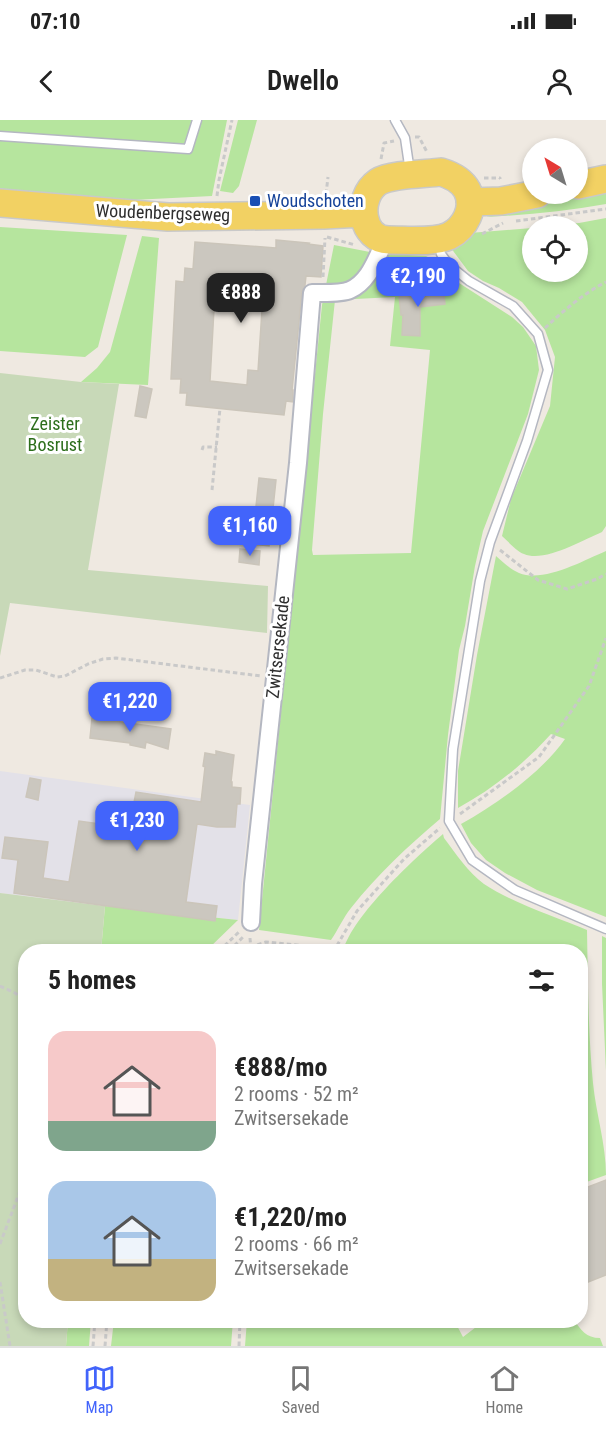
<!DOCTYPE html>
<meta charset="utf-8">
<style>
body{margin:0;font-family:"Roboto Condensed",sans-serif;background:#f2f2f2;color:#222;height:100vh;display:flex;flex-direction:column;font-size:22px;white-space:nowrap}
*{box-sizing:border-box;margin:0}
p{font-size:20px;color:#767676}
.icon{flex:none;width:33px;height:33px;fill:none;stroke:currentColor;stroke-width:2;stroke-linecap:round;stroke-linejoin:round}
.map{position:relative;flex:1;overflow:hidden}
.drawer{position:absolute;left:18px;top:824px;width:570px;height:384px;display:flex;flex-direction:column;background:#fff;border-radius:24px;box-shadow:0 3px 9px #0003}
.drawer>*{flex:none}
.needle{width:39px;rotate:322deg}
.fabs{position:absolute;left:522px;top:18px;display:grid;gap:12px}
.fabs a{display:grid;place-items:center;width:66px;height:66px;border-radius:50%;background:#fff;box-shadow:0 3px 9px #0003;font-size:30px}
.price{position:absolute;translate:-50% -51px;padding:0 14px;border-radius:12px;background:#4264fb;color:#fff;font-size:20px;line-height:39px;filter:drop-shadow(0 2px 3px #0008)}
.price::after{content:'';position:absolute;left:50%;top:36px;width:18px;height:14px;margin-left:-9px;background:inherit;clip-path:polygon(0 0,100% 0,50% 100%)}
.price.current{background:#222;color:#fff}
ul{padding:0;list-style:none}
li{display:flex;align-items:center;gap:18px;height:150px;padding:0 30px}
li span{display:grid;place-items:center;flex:none;width:168px;height:120px;border-radius:18px;color:#555}
li>.icon{margin-inline-start:auto}
span .icon{width:72px;height:72px;fill:#fffc;stroke-width:1}
li b{font-size:26px}
h2{display:flex;justify-content:space-between;align-items:center;height:72px;padding:0 30px;font-size:26px}
.status{display:flex;justify-content:space-between;align-items:center;height:42px;padding:0 30px;background:#fff;direction:ltr}
.status svg{height:16px;fill:currentColor}
header{display:flex;justify-content:space-between;align-items:center;height:78px;padding:0 30px;background:#fff;font-size:27px;font-weight:600}
.menu{display:flex;justify-content:space-around;align-items:center;height:84px;border-top:2px solid #e0e0e0;background:#fff;font-size:16px;color:#767676}
.menu a{display:grid;justify-items:center;gap:3px}
.menu .current{color:#4264fb}
.map>svg:first-child{display:block}
</style>
<div class="status"><b>07:10</b><svg viewBox="0 0 49 12"><path d="M0 12V9h3v3zM5 12V6h3v6zM10 12V3h3v9zM15 12V0h3v12zM26 1h20v11H26zM47 4h2v5h-2z"/></svg></div>
<header><svg class="icon" aria-label="back" viewBox="0 0 24 24"><path d="M15 5l-7 7 7 7"/></svg>Dwello<svg class="icon" aria-label="person" viewBox="0 0 24 24"><circle cx="12" cy="8" r="4"/><path d="M4 21q1-7 8-7t8 7"/></svg></header>
<div class="map">
<svg width="606" height="1226" viewBox="0 0 606 1226">
<rect width="100%" height="100%" fill="#efe9e1"/>
<path fill="#e3e1e8" d="M0 651 250 685 238 800 105 786 0 773Z"/>
<path fill="#b6e59e" fill-rule="evenodd" d="M0 0H227L212 76 93 82 0 72Z
M238 0H257L239 66 233 73 220 71Z
M606 71V84C566 91 527 95 486 97Z
M606 98V406L602 412C583 420 544 443 524 434 516 431 509 422 502 416L511 379 550 286 555 237 545 210 522 182 499 168 483 161 468 151 448 124 457 114 532 108V152H578V106H550L579 103Z
M0 107 127 115 98 227 85 237 0 231Z
M142 116 159 118 148 265 81 262 97 248 110 232Z
M334 125 375 133 426 136 443 145 459 163 512 197 523 207 536 226 539 250 528 294 483 411 475 446 465 506 459 530 448 615 440 699C408 726 377 755 351 788 343 798 338 810 331 820L259 810 322 185ZM395 177 390 226 430 230 411 433 313 435 312 430 323 294 335 180Z
M606 431V797L537 770 505 753 486 740 471 723 461 704C497 684 541 653 565 619L551 614C524 644 493 669 458 688V651L477 535 496 436C503 442 510 449 519 453 544 463 582 441 606 431Z
M443 714 444 718C456 734 468 752 484 764 512 783 556 797 587 810 588 861 588 912 593 963 596 994 606 1024 606 1055L581 1064 580 831H343C353 795 414 739 443 714Z
M105 786 238 800 206 831H101Z
M602 816 606 818V951L602 864Z
M68 1200H91L89 1226H66Z
M114 1200H233L231 1226H111Z
M247 1200H454L463 1217 480 1204 474 1200H574C581 1210 586 1218 600 1218L603 1226H245Z"/>
<path fill="#c8d9b8" d="M0 253 81 262 119 264 88 450 268 466 267 513 10 483 0 536Z
M0 773 105 786 101 831H26V1200H68L66 1226H0Z"/>
<path fill="#cbc7bf" stroke="#cbc5ba" stroke-width="1.5" fill-rule="evenodd" d="M276 120 309 123 308 124 323 126 321 157 306 156 305 165 302 172 292 270H293V282L286 281 284 295 186 285 187 273H180L181 259H171L176 161 184 162 185 148 193 149 195 122 276 128ZM215 171 239 172 238 188 262 190 258 251 248 250 247 265 210 261Z
M443 166 445 184 420 187V216L402 215 403 195H401L399 175 424 173 423 168Z
M140 266 152 269 146 298 135 296Z
M259 358 276 360 269 426 252 424Z
M240 429 260 431 259 445 239 442Z
M92 598 171 609 168 629 146 622 145 628 130 625V623L90 618Z
M216 631 234 635 231 662H232V667L241 668 240 684H237L235 707H217L197 704 186 782 217 786 215 801 14 773 18 740 2 738 5 717 48 722 43 758 69 762 79 701 129 708 136 672 201 682 205 647 203 646 205 633 216 635Z
M30 658 41 660 38 680 26 677Z
M606 1060V1155L583 1164 580 1158V1070Z"/>
<g fill="none" stroke-linecap="round" stroke-linejoin="round">
<defs>
<path id="lane" d="M395 0 405 18 410 52
M0 16 188 29 197 0
M438 123 441 134 449 145 469 161 513 186 538 214 548 250 527 321 490 422 480 461 453 629 449 701 472 740 515 770 606 809"/>
<path id="street" d="M251 802 253 764 298 343 312 173C323 173 341 174 350 170 370 161 376 138 385 121"/>
<path id="primary" d="M441 52C451 55 462 61 467 70 476 88 465 108 449 116 433 123 407 120 390 120 361 121 355 78 378 62 391 54 426 54 441 52Z
M578 65 606 59
M470 82 501 81 537 74
M0 83 168 97 324 95 363 93"/>
</defs>
<use href="#lane" stroke="#b4b7c1" stroke-width="11"/>
<use href="#street" stroke="#b4b7c1" stroke-width="20"/>
<use href="#primary" stroke="#c9c9c9" stroke-width="30"/>
<path stroke="#c9c9c9" stroke-width="3" stroke-dasharray="4.5 3" stroke-linecap="butt" d="M415 17H419L427 32
M381 39 384 23 394 21
M484 58H500V59
M326 74 328 57
M217 76 219 60 232 0
M516 101 606 89
M482 114 503 103
M327 117 355 125
M323 157 325 118
M545 208C563 191 584 173 606 162
M202 330 203 327H217
M212 370 220 288
M500 430 538 460 567 469 597 459 606 454
M0 558 25 550H36L57 557 65 556 88 544 103 539 116 538 261 556
M460 694 539 637 589 566 606 518
M250 818 251 831
M219 831 240 811
M229 831 244 816
M253 831 257 825 266 822 335 829 357 791 404 739 440 708
M0 866 15 873 26 881
M0 1124 26 1055
M0 1162 10 1226
M93 1226 95 1200
M105 1226 107 1200
M239 1226 240 1200"/>
<use href="#lane" stroke="#fff" stroke-width="8"/>
<use href="#street" stroke="#fff" stroke-width="16"/>
<use href="#primary" stroke="#f2d163" stroke-width="27"/>
</g>
<rect fill="#1a4fb4" stroke="#fff" stroke-width="2" x="249" y="75" width="12" height="12" rx="3"/>
<g text-anchor="middle" stroke-width="6" stroke-linejoin="round" paint-order="stroke">
<g font-size="18" fill="#164399" stroke="#fff" text-anchor="start">
<text x="267" y="87">Woudschoten</text>
</g>
<g font-size="18" fill="#2e2e2e" stroke="#fff">
<text transform="translate(163 93) rotate(2)" y="6">Woudenbergseweg</text>
<text transform="translate(278 527) rotate(-84)" y="6">Zwitsersekade</text>
</g>
<g font-size="18" fill="#2c6e1b" stroke="#fff">
<text x="55" y="310">Zeister<tspan x="55" dy="21">Bosrust</tspan></text>
</g>
</g>
</svg>
<div class="fabs">
<a><svg class="needle" viewBox="-14 -14 28 28"><path d="M0-13l5 13h-10z" fill="#e53935"/><path d="M0 13l5-13h-10z" fill="#767676"/></svg></a>
<a><svg class="icon" aria-label="locate" viewBox="0 0 24 24"><circle cx="12" cy="12" r="6"/><path d="M12 2v4M12 18v4M2 12h4M18 12h4"/></svg></a>
</div>
<b class="price" style="left:418px;top:188px">€2,190</b>
<b class="price current" style="left:241px;top:204px">€888</b>
<b class="price" style="left:250px;top:437px">€1,160</b>
<b class="price" style="left:130px;top:613px">€1,220</b>
<b class="price" style="left:137px;top:732px">€1,230</b>
<section class="drawer">
<h2>5 homes<svg class="icon" aria-label="filters" viewBox="0 0 24 24"><path d="M4 7h16M4 17h16"/><circle cx="9" cy="7" r="2"/><circle cx="15" cy="17" r="2"/></svg></h2>
<ul>
<li><span style="background:linear-gradient(#f6c9c9 75%,#7fa58c 0)"><svg class="icon" aria-label="home" viewBox="0 0 24 24"><path d="M3 11l9-7 9 7M6 9v11h12V9"/></svg></span><div><b>€888/mo</b><p>2 rooms · 52 m²</p><p>Zwitsersekade</p></div></li>
<li><span style="background:linear-gradient(#a9c7e8 65%,#c2b280 0)"><svg class="icon" aria-label="home" viewBox="0 0 24 24"><path d="M3 11l9-7 9 7M6 9v11h12V9"/></svg></span><div><b>€1,220/mo</b><p>2 rooms · 66 m²</p><p>Zwitsersekade</p></div></li>
</ul>
</section>
</div>
<nav class="menu">
<a class="current"><svg class="icon" aria-label="map" viewBox="0 0 24 24"><path d="M3 6l6-2 6 2 6-2v14l-6 2-6-2-6 2zM9 4v14M15 6v14"/></svg>Map</a>
<a><svg class="icon" aria-label="saved" viewBox="0 0 24 24"><path d="M7 4h10v16l-5-4-5 4z"/></svg>Saved</a>
<a><svg class="icon" aria-label="home" viewBox="0 0 24 24"><path d="M3 11l9-7 9 7M6 9v11h12V9"/></svg>Home</a>
</nav>
